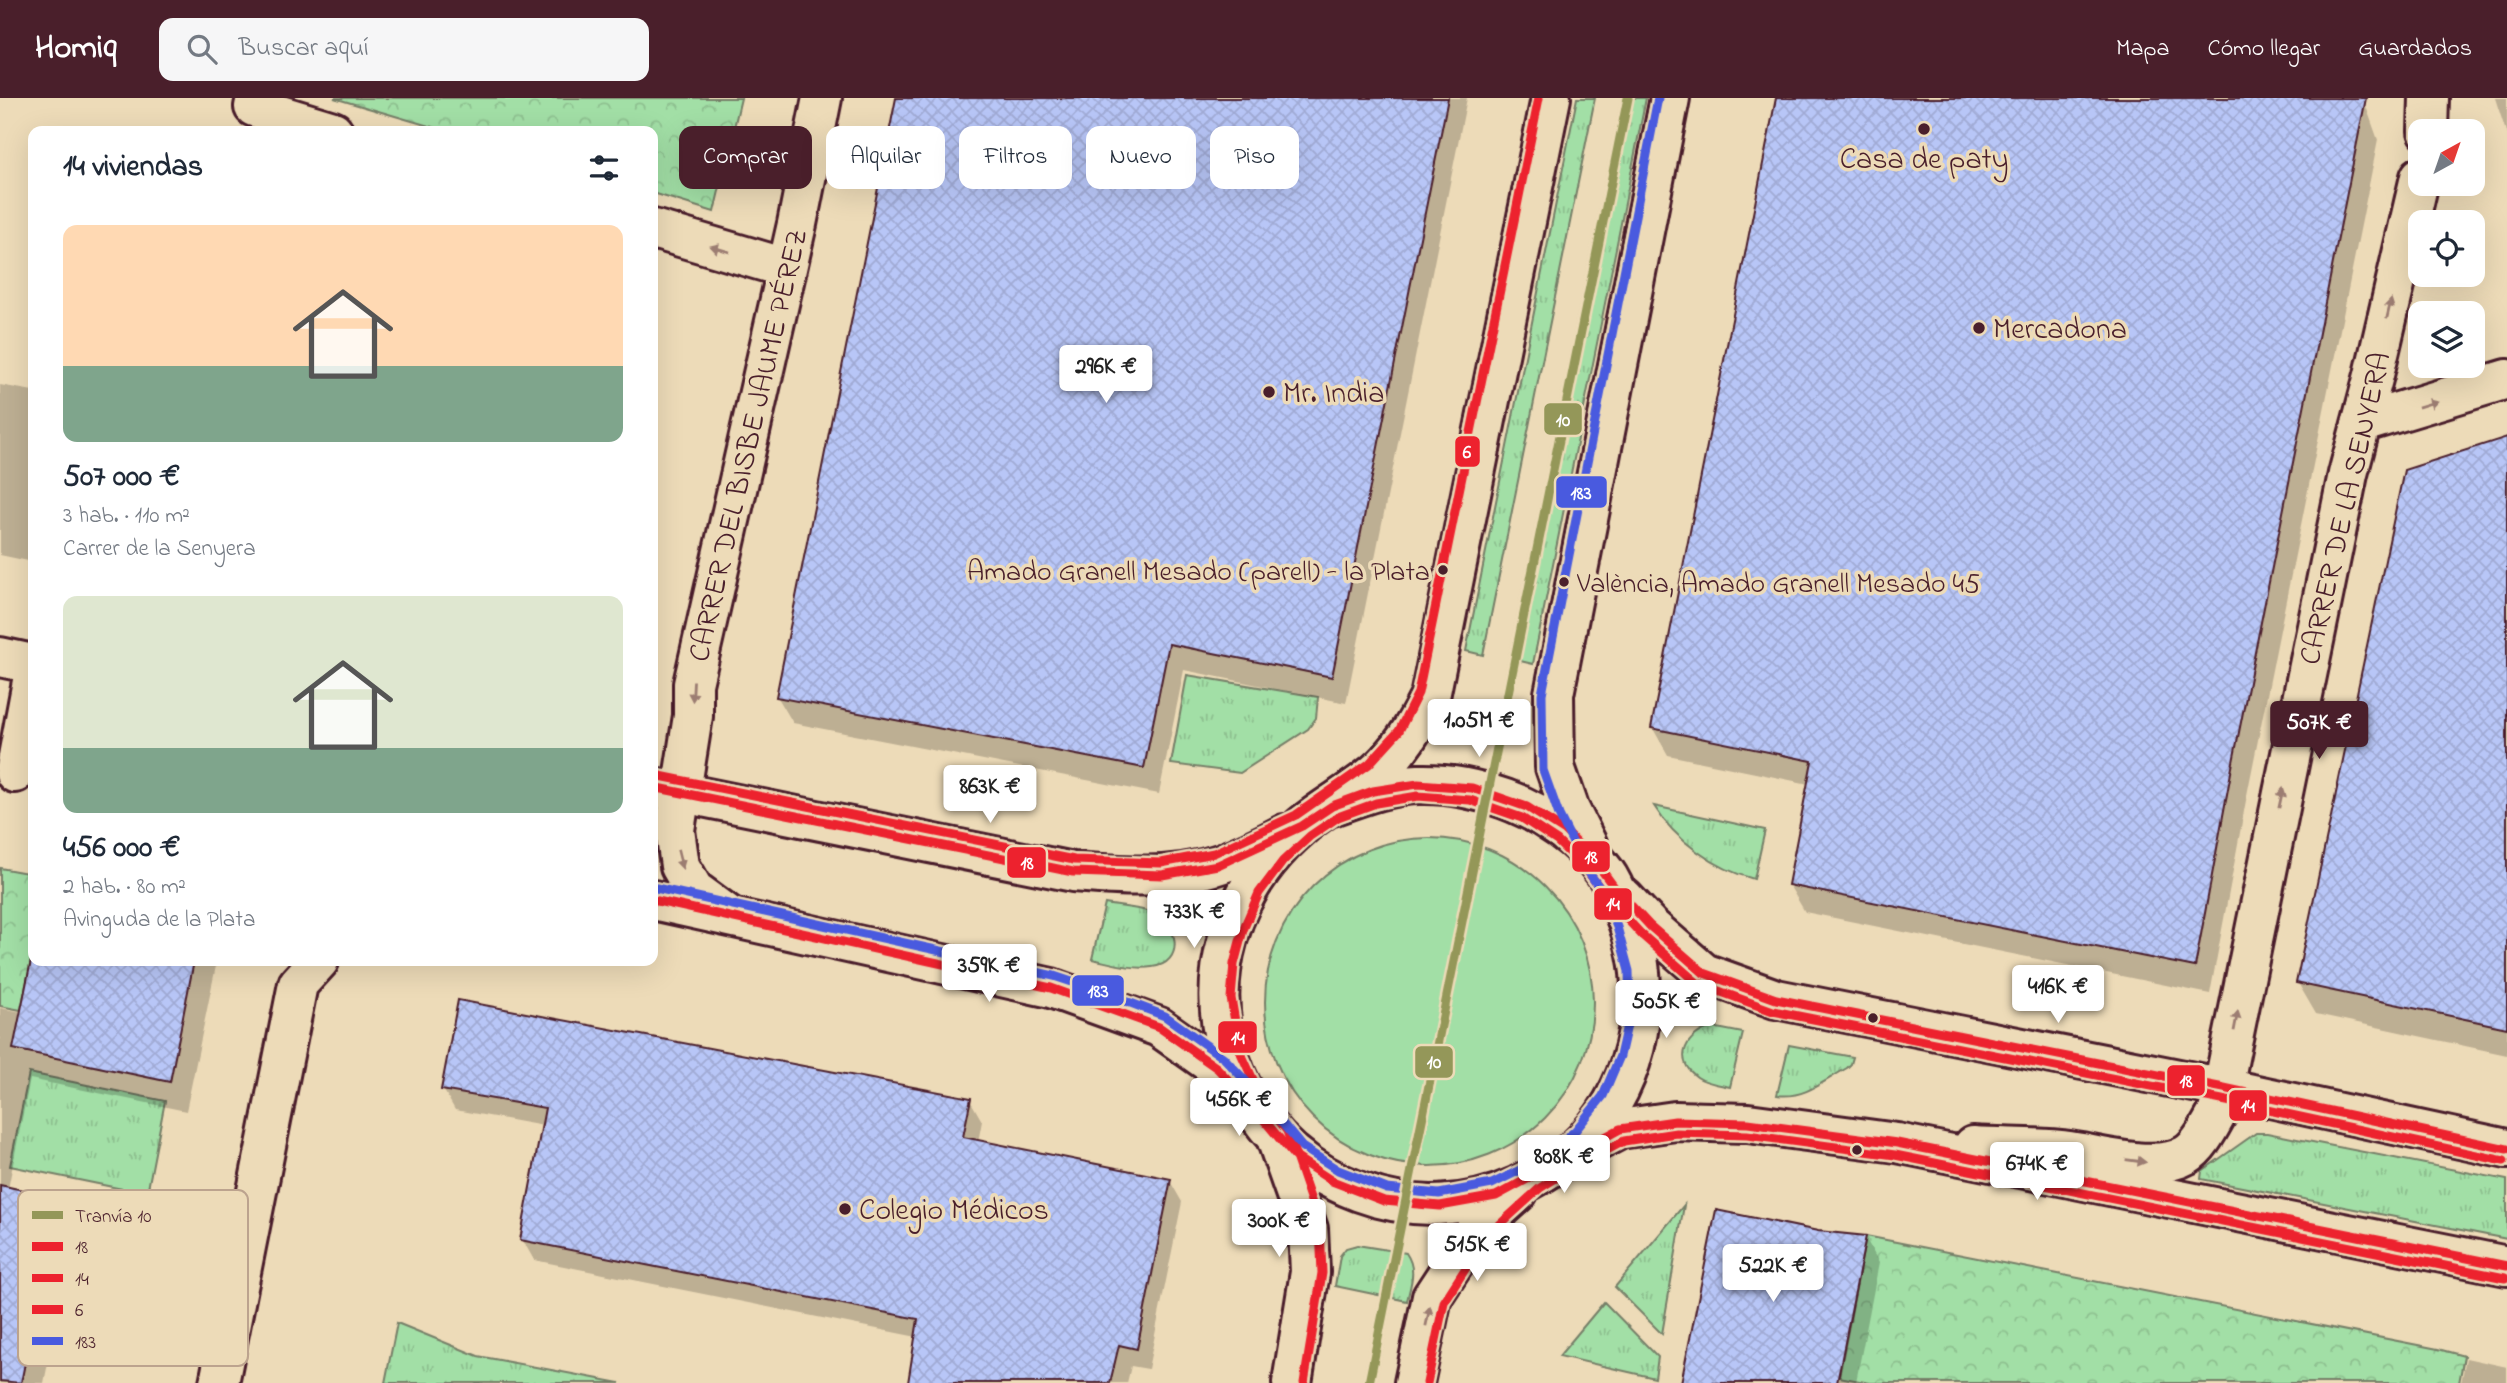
<!DOCTYPE html>
<html lang="es">
<meta charset="utf-8">
<style>
body{margin:0;font-family:"Indie Flower",sans-serif;background:#f6f6f7;color:#1f2937;height:100vh;display:flex;flex-direction:column;font-size:26px;white-space:nowrap}
*{box-sizing:border-box;margin:0}
p{font-size:23px;color:#747a83}
.icon{flex:none;width:38px;height:38px;fill:none;stroke:currentColor;stroke-width:2;stroke-linecap:round;stroke-linejoin:round}
.map{position:relative;flex:1;overflow:hidden}
.sheet{position:absolute;left:28px;top:28px;width:630px;height:840px;display:flex;flex-direction:column;background:#fff;border-radius:14px;box-shadow:0 7px 28px #0002}
.sheet>*{flex:none}
.guide{position:absolute;left:679px;top:28px;width:665px;height:63px;display:flex;gap:14px}
.needle{width:46px;rotate:40deg}
.fabs{position:absolute;left:2408px;top:21px;display:grid;gap:14px}
.fabs a{display:grid;place-items:center;width:77px;height:77px;border-radius:14px;background:#fff;box-shadow:0 7px 28px #0002;font-size:35px}
.price{position:absolute;translate:-50% -60px;padding:0 16px;border-radius:7px;background:#fff;color:#222;font-size:23px;line-height:46px;filter:drop-shadow(0 2px 4px #0008)}
.price::after{content:'';position:absolute;left:50%;top:42px;width:21px;height:16px;margin-left:-10px;background:inherit;clip-path:polygon(0 0,100% 0,50% 100%)}
.price.current{background:#4a1f2b;color:#fff}
ul{padding:0;list-style:none}
li{display:grid;align-content:center;gap:14px;height:371px;padding:0 35px}
li span{display:grid;place-items:center;height:217px;border-radius:14px;color:#555}
li>.icon{margin-inline-start:auto}
span .icon{width:126px;height:126px;fill:#fffc;stroke-width:1}
li b{font-size:30px}
h2{display:flex;justify-content:space-between;align-items:center;height:84px;padding:0 35px;font-size:30px}
.pill{padding:0 24px;border-radius:14px;background:#fff;box-shadow:0 7px 28px #0002;font-size:24px;line-height:63px}
.pill.current{background:#4a1f2b;color:#fff}
header{display:flex;align-items:center;gap:42px;box-sizing:border-box;height:98px;padding:0 35px;background:#4a1f2b;color:#fff}
header strong{font-size:33px}
nav{display:flex;gap:38px;margin-inline-start:auto;font-size:24px}
.search{width:490px;height:63px;background:#f6f6f7;display:flex;align-items:center;gap:18px;box-sizing:border-box;padding:0 24px;border-radius:14px;color:#747a83;font-size:26px}
.map>svg:first-child{display:block}
</style>
<header>
<strong>Homiq</strong>
<div class="search"><svg class="icon" aria-label="search" viewBox="0 0 24 24"><circle cx="10" cy="10" r="6"/><path d="M15 15l6 6"/></svg>Buscar aquí</div>
<nav><a>Mapa</a><a>Cómo llegar</a><a>Guardados</a></nav>
</header>
<div class="map">
<svg width="2507" height="1285" viewBox="0 0 2507 1285">
<defs>
<pattern id="grass-tufts" width="24" height="20" patternUnits="userSpaceOnUse" patternTransform="scale(1.75)"><rect width="24" height="20" fill="#a2dfa6"/><path d="M3 7l-1-3M5 7V3M7 7l1-3M15 17l-1-3M17 17v-4M19 17l1-3" fill="none" stroke="#8dbf8f"/></pattern>
<pattern id="park-crowns" width="20" height="18" patternUnits="userSpaceOnUse" patternTransform="scale(1.75)"><rect width="20" height="18" fill="#a2dfa6"/><path d="M2 6a3 3 0 1 1 6 0M12 15a3 3 0 1 1 6 0" fill="none" stroke="#8dbf8f"/></pattern>
<pattern id="building-cross-hatch" width="8" height="8" patternUnits="userSpaceOnUse" patternTransform="scale(1.75)"><rect width="8" height="8" fill="#b8c6f7"/><path d="M0 0l8 8M0 8l8-8" fill="none" stroke="#a0aad4"/></pattern>
</defs>
<rect width="100%" height="100%" fill="#eddbb8"/>
<filter id="ink" filterUnits="userSpaceOnUse"><feTurbulence type="fractalNoise" baseFrequency=".0143" numOctaves="2"/><feDisplacementMap in="SourceGraphic" scale="14" xChannelSelector="R" yChannelSelector="G"/><feConvolveMatrix kernelMatrix="1 2 1 2 8 2 1 2 1" color-interpolation-filters="sRGB"/></filter>
<g filter="url(#ink)">
<path fill="url(#grass-tufts)" stroke="#767f68" stroke-width="2" d="M1577 0H1595L1483 557 1466 553Z
M1628 0H1646L1533 566 1516 562Z
M1187 577 1318 599 1316 620 1308 631 1240 675 1171 666Z
M1654 708 1765 732 1754 781C1715 771 1675 742 1654 708Z
M1105 806C1120 809 1139 809 1153 815 1179 825 1185 866 1152 869 1133 872 1111 865 1092 861Z
M1712 929 1743 935 1730 989C1721 987 1705 985 1697 979 1672 961 1687 936 1712 929Z
M1789 947 1853 959 1851 966 1847 970C1824 983 1804 1001 1777 997Z
M29 975 165 1003 147 1096 10 1068Z
M2256 1035H2267L2507 1082V1141L2201 1081 2202 1073Z
M1684 1107 1662 1236 1615 1189Z
M1357 1147 1406 1155C1417 1171 1411 1185 1407 1203L1335 1188 1340 1158 1346 1150Z
M1604 1204 1658 1259 1655 1280 1559 1258Z
M397 1225 478 1258 620 1285H385Z"/>
<path fill="url(#park-crowns)" stroke="#767f68" stroke-width="2" d="M334 0H741L714 114 653 95V33H446Z
M0 770 33 776V852L21 912 0 908Z
M1866 1138 2438 1251 2464 1258 2459 1285H1870L1839 1279Z"/>
<path fill="#a2dfa6" stroke="#767f68" stroke-width="2" d="M1265 904a164 164 0 1 1 328 0a164 164 0 1 1-328 0Z"/>
<path fill="#0003" d="M897 0H1467L1346 605 1184 572 1159 696 793 625 777 598Z
M1777 0H2363L2378 42 2247 697 2210 896 1805 814 1789 787 1809 686 1668 657 1652 629Z
M2495 0H2507V37Z
M0 287 33 293V464L0 457Z
M2507 341V957L2316 916 2298 885Z
M33 860V863H217L186 1013 30 981 8 1091 58 1101 76 1131 71 1153 96 1158 113 1188 104 1233 56 1225 44 1285H0V910L22 914Z
M443 991 970 1002 982 1023 978 1044 1170 1083 1182 1104 1148 1271 1131 1268 1127 1285H910L917 1239 534 1162 522 1141 544 1028 455 1012Z
M1818 1135 1865 1139 1879 1165 1856 1284 1861 1285H1685Z
M2466 1260 2507 1269V1285H2461Z"/>
<path fill="url(#building-cross-hatch)" stroke="#4a1f2b" stroke-width="2" d="M896 0H1448L1332 579 1169 546 1144 670 776 599Z
M1776 0H2366L2232 669 2195 869 1788 787 1812 663 1651 630Z
M2507 339V930L2296 885 2404 372Z
M31 863H194L170 984 13 951Z
M458 902 971 1000 963 1039 1171 1081 1137 1251 1119 1247 1110 1285H908L918 1221 520 1142 545 1010 441 992Z
M0 1087 59 1100 50 1147 97 1156 88 1204 39 1195 21 1285 0 1283Z
M1716 1112 1818 1133 1866 1138 1837 1285H1681Z"/>
<g fill="none" stroke-linecap="round" stroke-linejoin="round">
<defs>
<path id="minor" d="M256 0 254 9 333 33
M2428 33 2429 0
M653 131 786 170
M2362 325 2507 281
M728 817 694 792 680 768 675 732 693 618V586L797 126 822 0
M1973 1048C2002 1050 2031 1049 2060 1052 2096 1055 2153 1076 2186 1057 2200 1049 2210 1028 2218 1014L2348 376 2374 277 2420 79
M219 1285 298 886 319 863"/>
<path id="major" d="M0 559 33 566
M15 675 33 578
M653 689 1073 774C1121 778 1174 782 1220 766 1243 758 1264 747 1285 736
M1332 708C1360 698 1388 687 1418 686 1448 685 1477 691 1505 701 1543 715 1581 741 1605 774 1614 786 1619 801 1624 814 1657 891 1641 981 1585 1042 1566 1062 1542 1076 1518 1088 1468 1111 1411 1113 1360 1094 1301 1072 1260 1033 1235 975 1198 885 1230 789 1302 728 1324 709 1352 695 1374 676 1400 655 1415 628 1430 599L1551 0
M1588 748 1570 712 1555 669 1554 596 1670 0
M1624 800 1650 828 1704 875 1776 901 2224 990 2507 1051
M653 802 1051 890 1159 929 1217 970 1239 994
M1277 1043 1308 1131 1310 1174 1292 1285
M1582 1051 1620 1031 1675 1023 1748 1025 1897 1045 2507 1168
M1414 1285 1432 1199 1476 1132 1518 1094"/>
</defs>
<use href="#minor" stroke="#4a1f2b" stroke-width="44"/>
<use href="#major" stroke="#4a1f2b" stroke-width="44"/>
<use href="#minor" stroke="#eddbb8" stroke-width="38"/>
<use href="#major" stroke="#eddbb8" stroke-width="38"/>
<defs>
<path id="bus-1" d="M653 689 1073 774 1162 777 1218 767 1302 728 1332 708 1373 693 1418 686 1472 690 1527 709 1565 733 1595 763 1614 789 1650 828 1704 875 1776 901 2224 990 2507 1051
M653 802 1051 890 1159 929 1217 970 1250 1005 1294 1058 1332 1083 1384 1103 1440 1108 1496 1098 1620 1031 1675 1023 1748 1025 1897 1045 2507 1168"/>
<path id="bus-2" d="M1304 1285 1322 1175 1320 1129 1287 1033 1261 999 1240 953 1231 900 1234 866 1243 832 1259 795 1283 763 1310 738 1338 719 1376 705 1418 698 1470 702 1522 720 1557 743 1586 771 1605 797 1641 836 1697 885 1773 913 2222 1002 2504 1063
M1427 1285 1444 1204 1485 1140 1540 1090 1567 1073 1624 1043 1676 1035 1747 1037 1895 1057 2505 1180"/>
<path id="bus-3" d="M655 677 1074 762 1161 765 1214 755 1296 717 1369 666 1399 633 1418 595 1539 0"/>
<path id="bus-4" d="M656 790 1054 878 1099 893 1165 918 1224 960 1259 997 1302 1049 1338 1072 1387 1091 1439 1096 1492 1086 1540 1062 1575 1033 1603 998 1620 958 1630 914 1629 873 1617 829 1603 795 1585 769 1559 717 1543 672 1542 596 1658 0"/>
</defs>
<use href="#bus-1" stroke="#eddbb8" stroke-width="14"/>
<use href="#bus-2" stroke="#eddbb8" stroke-width="14"/>
<use href="#bus-3" stroke="#eddbb8" stroke-width="14"/>
<use href="#bus-4" stroke="#eddbb8" stroke-width="14"/>
<use href="#bus-1" stroke="#ed222e" stroke-width="9"/>
<use href="#bus-2" stroke="#ed222e" stroke-width="9"/>
<use href="#bus-3" stroke="#ed222e" stroke-width="9"/>
<use href="#bus-4" stroke="#495adf" stroke-width="9"/>
<defs>
<path id="tram-1" d="M1369 1285 1628 0"/>
</defs>
<use href="#tram-1" stroke="#eddbb8" stroke-width="14"/>
<use href="#tram-1" stroke="#949759" stroke-width="9"/>
</g>
<defs><path id="oneway-solid" d="M-6-.8H1V-3.2L6.5 0L1 3.2V.8H-6Z" transform="scale(1.75)"/></defs>
<g fill="#9c7d72">
<use href="#oneway-solid" transform="translate(720 151) rotate(-163)"/>
<use href="#oneway-solid" transform="translate(2389 211) rotate(-77)"/>
<use href="#oneway-solid" transform="translate(2428 306) rotate(-17)"/>
<use href="#oneway-solid" transform="translate(693 593) rotate(93)"/>
<use href="#oneway-solid" transform="translate(2281 700) rotate(-78)"/>
<use href="#oneway-solid" transform="translate(680 761) rotate(76)"/>
<use href="#oneway-solid" transform="translate(2236 923) rotate(-79)"/>
<use href="#oneway-solid" transform="translate(2136 1063) rotate(8)"/>
<use href="#oneway-solid" transform="translate(1428 1218) rotate(-78)"/>
</g>
</g>
<g fill="#4a1f2b" stroke="#eddbb8" stroke-width="2.5">
<circle cx="1924" cy="31" r="7"/>
<circle cx="1979" cy="230" r="7"/>
<circle cx="1269" cy="294" r="7"/>
<circle cx="1443" cy="472" r="6"/>
<circle cx="1564" cy="484" r="6"/>
<circle cx="1873" cy="920" r="6"/>
<circle cx="1857" cy="1052" r="6"/>
<circle cx="845" cy="1111" r="7"/>
</g>
<g text-anchor="middle" stroke-width="7" stroke-linejoin="round" paint-order="stroke">
<g font-size="28" fill="#4a1f2b" stroke="#eddbb8" text-anchor="end">
<text x="1430" y="482">Amado Granell Mesado (parell) - la Plata</text>
<text x="1577" y="494" text-anchor="start">València, Amado Granell Mesado 45</text>
</g>
<g font-size="30" fill="#4a1f2b" stroke="#eddbb8" text-anchor="start">
<text x="1924" y="70" text-anchor="middle">Casa de paty</text>
<text x="1993" y="240">Mercadona</text>
<text x="1283" y="304">Mr. India</text>
<text x="859" y="1121">Colegio Médicos</text>
</g>
<g font-size="30" fill="#4a1f2b" stroke="#eddbb8">
<text transform="translate(747 347) rotate(-77)" y="10">CARRER DEL BISBE JAUME PÉREZ</text>
<text transform="translate(2344 410) rotate(-77)" y="10">CARRER DE LA SENYERA</text>
</g>
</g>
<rect x="18" y="1092" width="230" height="176" rx="10" fill="#eddbb8" stroke="#bca38e" stroke-width="2"/>
<rect x="32" y="1113" width="31" height="8" fill="#949759"/>
<rect x="32" y="1144" width="31" height="9" fill="#ed222e"/>
<rect x="32" y="1176" width="31" height="8" fill="#ed222e"/>
<rect x="32" y="1207" width="31" height="9" fill="#ed222e"/>
<rect x="32" y="1239" width="31" height="8" fill="#495adf"/>
<g font-size="19" fill="#4a1f2b">
<text x="75" y="1124">Tranvía 10</text>
<text x="75" y="1155">18</text>
<text x="75" y="1187">14</text>
<text x="75" y="1218">6</text>
<text x="75" y="1250">183</text>
</g>
<g stroke="#eddbb8" stroke-width="2.5">
<rect x="1543" y="304" width="40" height="34" rx="7" fill="#949759"/>
<rect x="1454" y="337" width="27" height="33" rx="7" fill="#ed222e"/>
<rect x="1555" y="377" width="53" height="34" rx="7" fill="#495adf"/>
<rect x="1571" y="742" width="40" height="33" rx="7" fill="#ed222e"/>
<rect x="1006" y="748" width="41" height="33" rx="7" fill="#ed222e"/>
<rect x="1593" y="789" width="40" height="34" rx="7" fill="#ed222e"/>
<rect x="1071" y="876" width="54" height="33" rx="7" fill="#495adf"/>
<rect x="1217" y="922" width="41" height="34" rx="7" fill="#ed222e"/>
<rect x="1414" y="947" width="40" height="34" rx="7" fill="#949759"/>
<rect x="2166" y="966" width="40" height="33" rx="7" fill="#ed222e"/>
<rect x="2228" y="991" width="40" height="33" rx="7" fill="#ed222e"/>
</g>
<g font-size="19" text-anchor="middle" font-weight="bold" fill="#fff">
<text x="1563" y="328">10</text>
<text x="1467" y="360">6</text>
<text x="1581" y="401">183</text>
<text x="1591" y="765">18</text>
<text x="1027" y="771">18</text>
<text x="1613" y="812">14</text>
<text x="1098" y="899">183</text>
<text x="1238" y="946">14</text>
<text x="1434" y="970">10</text>
<text x="2186" y="989">18</text>
<text x="2248" y="1014">14</text>
</g>
</svg>
<div class="fabs">
<a><svg class="needle" viewBox="-14 -14 28 28"><path d="M0-13l5 13h-10z" fill="#e53935"/><path d="M0 13l5-13h-10z" fill="#747a83"/></svg></a>
<a><svg class="icon" aria-label="locate" viewBox="0 0 24 24"><circle cx="12" cy="12" r="6"/><path d="M12 2v4M12 18v4M2 12h4M18 12h4"/></svg></a>
<a><svg class="icon" aria-label="layers" viewBox="0 0 24 24"><path d="M12 4l9 5-9 5-9-5zM3 14l9 5 9-5"/></svg></a>
</div>
<b class="price" style="left:1106px;top:307px">296K €</b>
<b class="price" style="left:1479px;top:661px">1.05M €</b>
<b class="price current" style="left:2319px;top:663px">507K €</b>
<b class="price" style="left:990px;top:727px">863K €</b>
<b class="price" style="left:1194px;top:852px">733K €</b>
<b class="price" style="left:989px;top:906px">359K €</b>
<b class="price" style="left:2058px;top:927px">416K €</b>
<b class="price" style="left:1666px;top:942px">505K €</b>
<b class="price" style="left:1239px;top:1040px">456K €</b>
<b class="price" style="left:1564px;top:1097px">808K €</b>
<b class="price" style="left:2037px;top:1104px">674K €</b>
<b class="price" style="left:1279px;top:1161px">300K €</b>
<b class="price" style="left:1477px;top:1185px">515K €</b>
<b class="price" style="left:1773px;top:1206px">522K €</b>
<div class="guide">
<a class="pill current">Comprar</a>
<a class="pill">Alquilar</a>
<a class="pill">Filtros</a>
<a class="pill">Nuevo</a>
<a class="pill">Piso</a>
</div>
<section class="sheet">
<h2>14 viviendas<svg class="icon" aria-label="filters" viewBox="0 0 24 24"><path d="M4 7h16M4 17h16"/><circle cx="9" cy="7" r="2"/><circle cx="15" cy="17" r="2"/></svg></h2>
<ul>
<li><span style="background:linear-gradient(#ffd9b3 65%,#7fa58c 0)"><svg class="icon" aria-label="home" viewBox="0 0 24 24"><path d="M3 11l9-7 9 7M6 9v11h12V9"/></svg></span><div><b>507 000 €</b><p>3 hab. · 110 m²</p><p>Carrer de la Senyera</p></div></li>
<li><span style="background:linear-gradient(#dfe7d0 70%,#7fa58c 0)"><svg class="icon" aria-label="home" viewBox="0 0 24 24"><path d="M3 11l9-7 9 7M6 9v11h12V9"/></svg></span><div><b>456 000 €</b><p>2 hab. · 80 m²</p><p>Avinguda de la Plata</p></div></li>
</ul>
</section>
</div>
